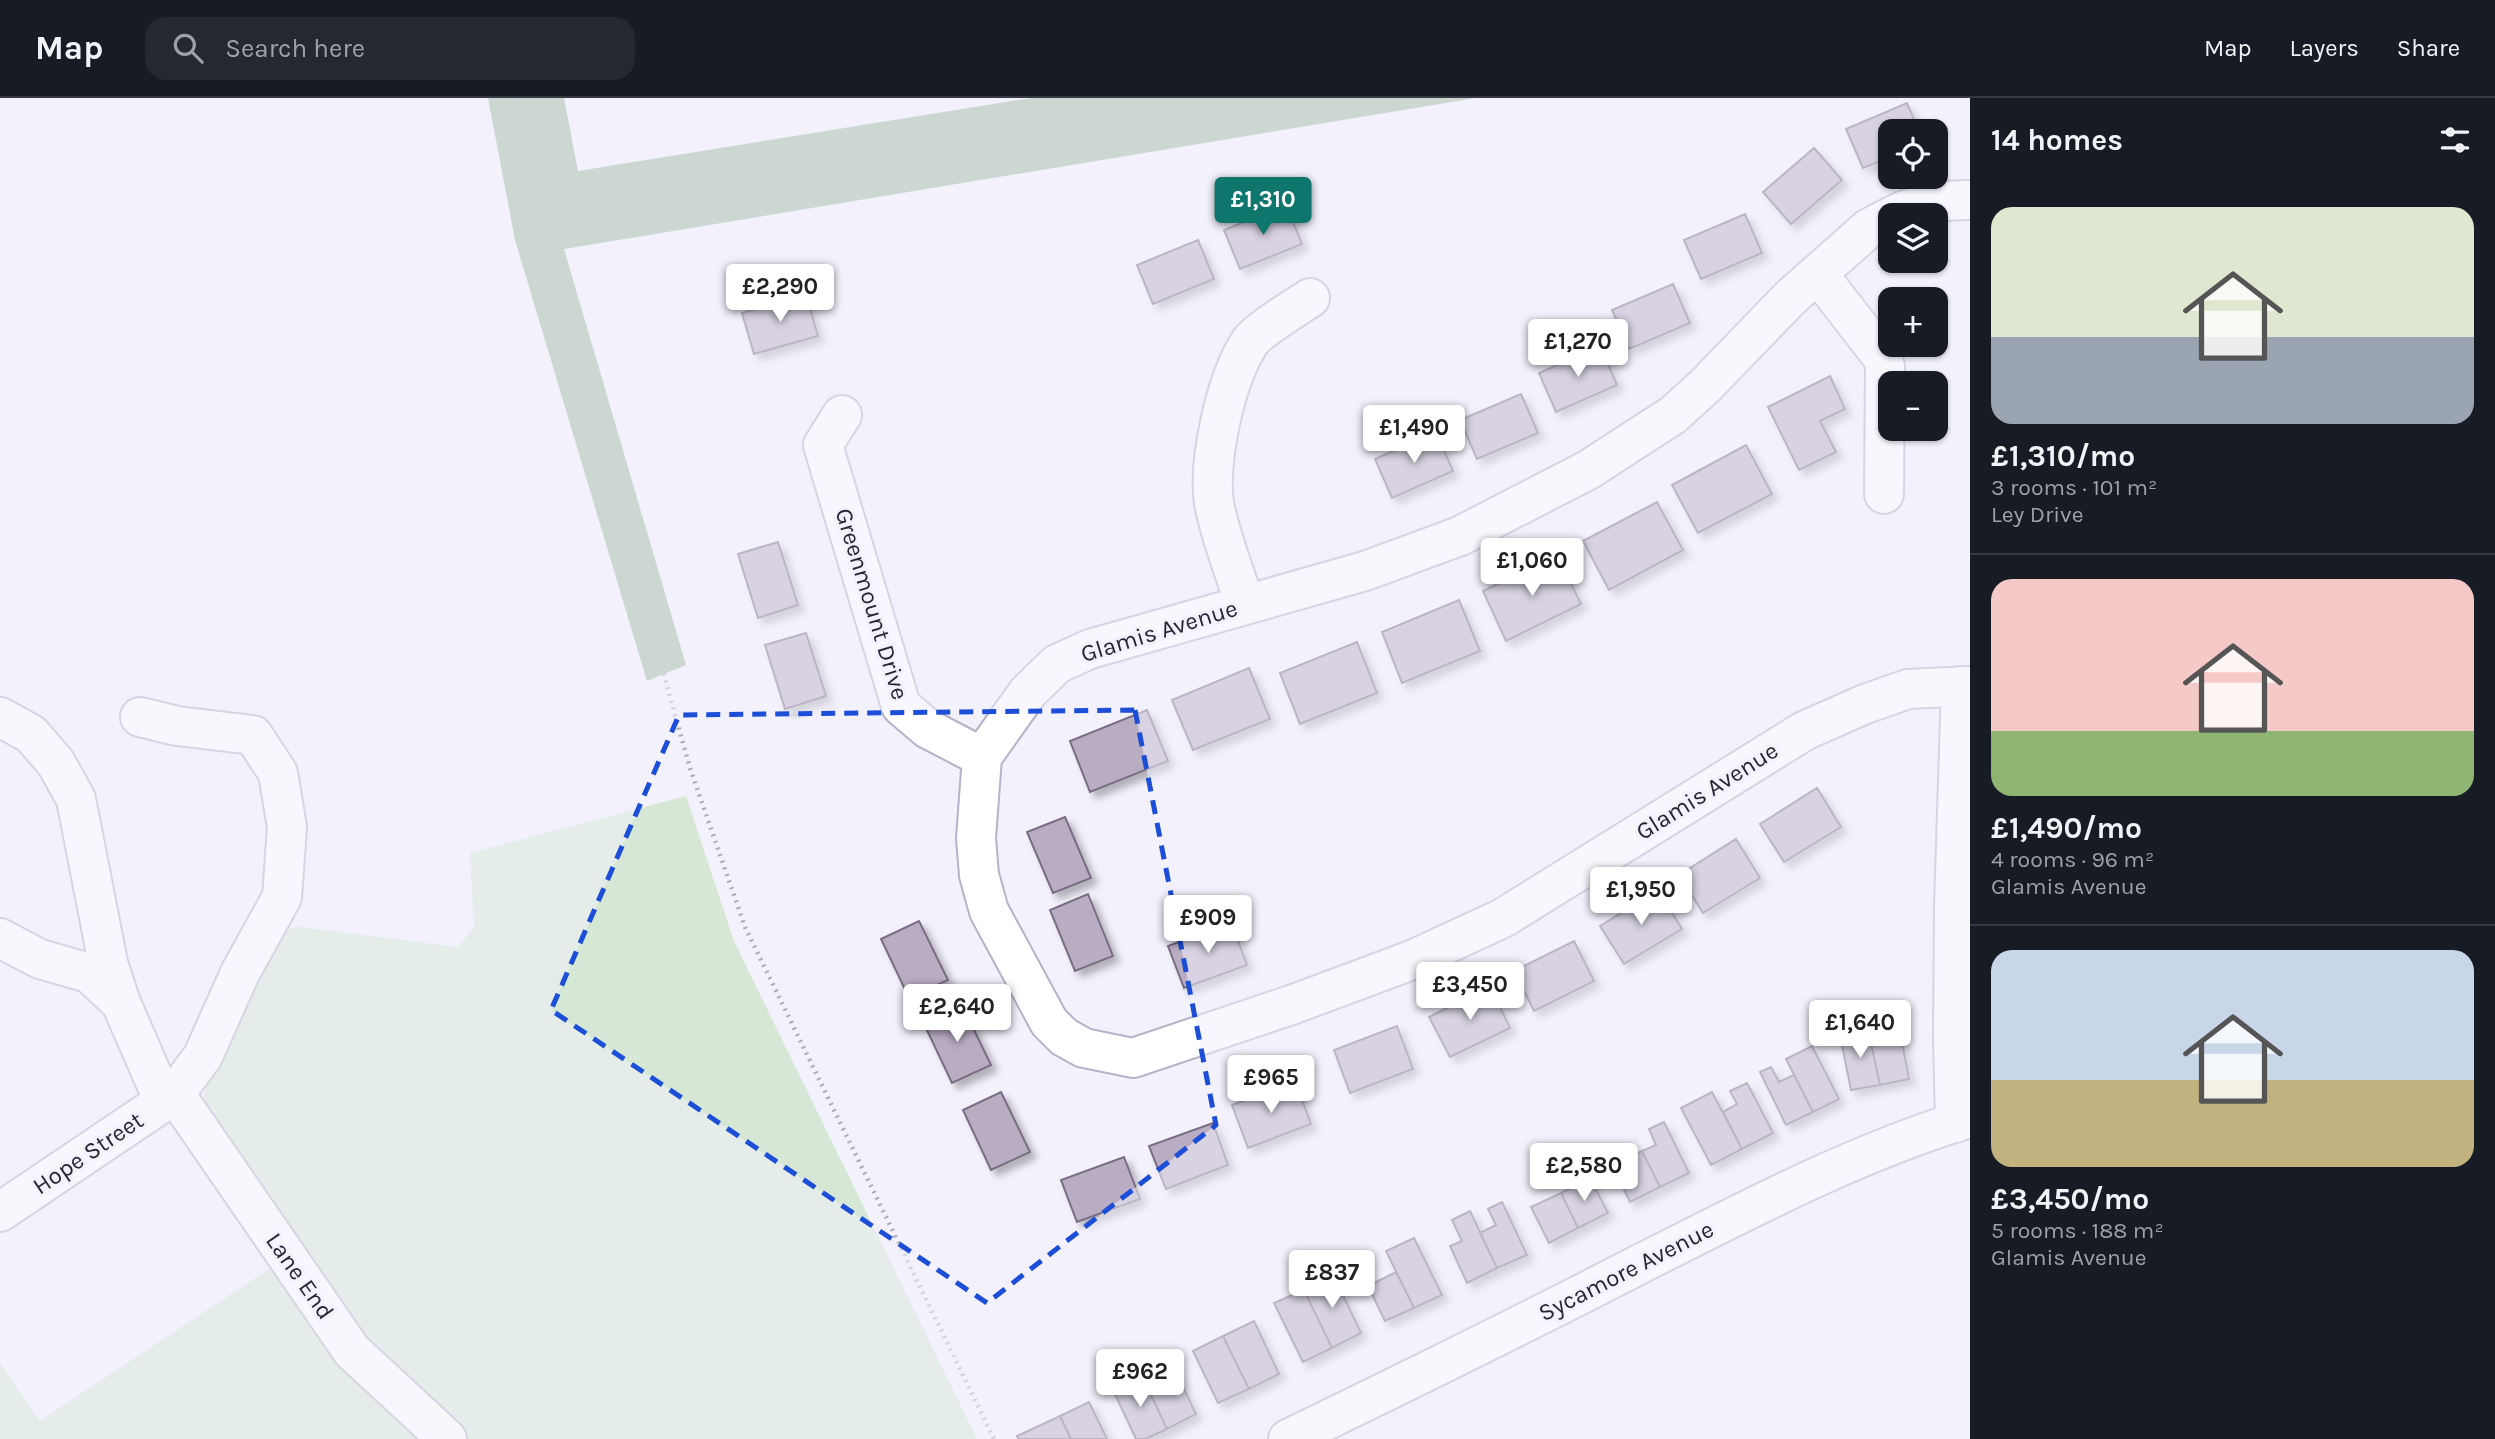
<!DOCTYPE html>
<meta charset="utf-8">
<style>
body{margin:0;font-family:Karla,sans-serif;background:#242831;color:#f1f3f6;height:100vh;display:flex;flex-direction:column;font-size:26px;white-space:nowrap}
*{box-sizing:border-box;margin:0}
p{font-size:23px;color:#9ea1a6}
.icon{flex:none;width:38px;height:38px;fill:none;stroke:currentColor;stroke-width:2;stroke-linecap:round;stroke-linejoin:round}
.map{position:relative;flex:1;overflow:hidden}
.sheet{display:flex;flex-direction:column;background:#171b24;width:525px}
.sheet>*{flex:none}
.tools{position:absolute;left:1878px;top:21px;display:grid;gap:14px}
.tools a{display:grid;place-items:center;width:70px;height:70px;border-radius:14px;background:#171b24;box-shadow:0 2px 5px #0004;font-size:35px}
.price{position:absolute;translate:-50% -60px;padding:0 16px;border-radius:7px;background:#fff;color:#222;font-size:23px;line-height:46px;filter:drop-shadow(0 2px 4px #0008)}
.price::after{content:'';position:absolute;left:50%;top:42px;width:21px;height:16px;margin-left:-10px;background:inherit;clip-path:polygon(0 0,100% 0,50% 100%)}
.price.current{background:#0f766e;color:#fff}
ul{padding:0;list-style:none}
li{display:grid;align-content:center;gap:14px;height:371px;padding:0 21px}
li+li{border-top:2px solid #363941}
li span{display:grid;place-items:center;height:217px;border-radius:21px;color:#555}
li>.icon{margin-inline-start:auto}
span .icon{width:126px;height:126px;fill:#fffc;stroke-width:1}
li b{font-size:30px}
h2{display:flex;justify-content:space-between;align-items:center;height:84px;padding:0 21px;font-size:30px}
header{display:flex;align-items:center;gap:42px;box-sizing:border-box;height:98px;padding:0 35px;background:#171b24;border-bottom:2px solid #363941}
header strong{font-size:33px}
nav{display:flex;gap:38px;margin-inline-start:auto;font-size:24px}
.search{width:490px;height:63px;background:#242831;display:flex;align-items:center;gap:18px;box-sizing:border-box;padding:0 24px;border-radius:21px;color:#9ea1a6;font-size:26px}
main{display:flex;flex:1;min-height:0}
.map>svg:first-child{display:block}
</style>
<header>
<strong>Map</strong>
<div class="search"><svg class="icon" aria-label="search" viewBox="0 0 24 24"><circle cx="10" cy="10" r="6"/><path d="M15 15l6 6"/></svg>Search here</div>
<nav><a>Map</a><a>Layers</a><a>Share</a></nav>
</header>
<main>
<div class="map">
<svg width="1970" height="1341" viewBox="0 0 1970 1341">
<defs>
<filter id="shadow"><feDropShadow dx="6" dy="6" stdDeviation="3.5" flood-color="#0004"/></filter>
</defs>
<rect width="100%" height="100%" fill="#f3f1fb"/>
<path fill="#d6e8d5" d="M686 698 734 843 977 1341H463L365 1254 215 1026 204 999 207 977 278 831 300 829 458 849 474 829 470 755Z
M272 1169 336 1264 424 1341H0V1265L40 1323Z"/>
<path fill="#9eb89d" d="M488 0H564L578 73 1031 0H1476L564 151 686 567 647 583 515 142Z"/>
<path fill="#b9adc3" stroke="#786d81" stroke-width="2" filter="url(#shadow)" d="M1907 5 1919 33H1890V59L1863 70 1846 31Z
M1814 50 1842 82 1791 126 1763 94Z
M1286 107 1302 146 1240 171 1224 132Z
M1745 116 1762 155 1701 181 1684 142Z
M1198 142 1214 181 1153 206 1137 167Z
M1673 186 1690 225 1629 251 1612 212Z
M806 197 818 238 754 256 742 215Z
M1600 248 1617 287 1556 314 1539 275Z
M1830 278 1845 311 1820 323 1836 354 1799 372 1768 309Z
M1521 296 1538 335 1477 361 1460 322Z
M1436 334 1453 373 1392 400 1375 361Z
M1746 347 1772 396 1698 435 1672 387Z
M1657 404 1683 452 1609 492 1583 443Z
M778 444 798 507 758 520 738 456Z
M1557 457 1581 506 1506 543 1483 493Z
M1459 502 1480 553 1402 585 1382 534Z
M806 535 826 598 785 611 765 547Z
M1357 544 1377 595 1300 626 1280 575Z
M1249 570 1270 621 1193 652 1172 602Z
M1147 612 1168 663 1090 694 1070 643Z
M1817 690 1841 729 1784 764 1760 726Z
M1065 719 1091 780 1053 795 1027 734Z
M1736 741 1760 780 1703 815 1679 777Z
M1658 792 1682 831 1624 866 1600 828Z
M1088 796 1113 858 1075 873 1050 812Z
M919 823 948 882 909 900 881 841Z
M1231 824 1247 867 1184 890 1168 848Z
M1574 843 1594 883 1534 913 1514 873Z
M1490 888 1510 930 1450 959 1429 919Z
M962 907 991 967 952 985 924 926Z
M1898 924 1909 981 1880 987 1868 931Z
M1397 928 1413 971 1350 995 1334 952Z
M1868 931 1880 987 1851 992 1840 937Z
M1812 948 1839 1001 1813 1014 1786 961Z
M1771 969 1779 984 1794 977 1813 1014 1786 1027 1760 974Z
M1295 984 1311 1026 1248 1050 1232 1007Z
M1747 985 1773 1035 1742 1051 1723 1014 1737 1006 1730 993Z
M1001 994 1030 1054 991 1072 963 1012Z
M1712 994 1742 1051 1711 1067 1681 1010Z
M1664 1024 1689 1075 1660 1089 1642 1053 1656 1047 1649 1031Z
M1213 1025 1228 1067 1166 1091 1149 1048Z
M1622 1049 1628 1060 1642 1053 1660 1089 1630 1104 1607 1057Z
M1124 1059 1140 1101 1077 1124 1061 1082Z
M1590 1080 1608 1115 1578 1130 1561 1095Z
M1561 1095 1578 1130 1549 1145 1531 1109Z
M1502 1104 1527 1157 1497 1170 1480 1135 1496 1127 1488 1111Z
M1470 1113 1497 1170 1467 1185 1450 1148 1462 1143 1452 1122Z
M1414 1140 1442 1197 1414 1210 1386 1153Z
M1332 1174 1361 1235 1332 1250 1302 1188Z
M1396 1174 1414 1210 1385 1223 1368 1188Z
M1304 1192 1332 1250 1303 1264 1274 1205Z
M1254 1223 1279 1276 1249 1291 1223 1238Z
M1223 1238 1249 1291 1218 1305 1193 1253Z
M1171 1264 1196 1316 1167 1331 1142 1278Z
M1142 1278 1167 1331 1145 1341H1136L1113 1292Z
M1089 1304 1107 1341H1071L1060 1318Z
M1060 1318 1071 1341H1018L1017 1338Z"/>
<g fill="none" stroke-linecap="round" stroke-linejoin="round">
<defs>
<path id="minor" d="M1894 117C1917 105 1944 102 1970 102
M1890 119 1869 130 1790 200 1705 288 1673 317 1588 372 1460 438 1365 473 1090 551 1057 566 1028 594 982 659 976 740 979 777 989 813 1049 924 1064 939 1084 950 1133 960 1294 906 1412 862 1503 820 1804 633 1865 606 1908 591 1970 588
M1818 176 1883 260 1885 269 1884 396
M842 317 823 347 901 608 928 631 982 659
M1245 507C1235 475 1222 443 1215 410 1206 368 1226 279 1250 244 1258 232 1297 209 1310 200
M0 619 31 636 56 665 76 701 108 865 121 905 164 1004
M0 840 40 861 89 875 121 905
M175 996 352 1253 447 1341
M1955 1025 1953 940 1954 809 1961 588
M0 1114 175 996 203 958 240 875 282 799 287 729 278 675 253 637 177 628 140 619
M1288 1341C1406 1284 1524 1226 1640 1166 1748 1112 1854 1055 1970 1020"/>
</defs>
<use href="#minor" stroke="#b7b2c9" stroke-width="42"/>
<path stroke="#aeacb6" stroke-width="4.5" stroke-dasharray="2 5" stroke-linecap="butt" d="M515 0 545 153 690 670 745 829 994 1341"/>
<use href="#minor" stroke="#fff" stroke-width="38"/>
</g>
<path d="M0 0H1970V1341H0ZM1135 612 1216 1027 987 1205 551 912 679 617Z" fill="#f3f1fb" fill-opacity=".55" fill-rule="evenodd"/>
<path fill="none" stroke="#1d4ed8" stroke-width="5" stroke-dasharray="14 9" stroke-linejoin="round" d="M1135 612 1216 1027 987 1205 551 912 679 617Z"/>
<g text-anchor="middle" stroke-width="6" stroke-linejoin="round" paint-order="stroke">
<g font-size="24" fill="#28262f" stroke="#f3f1fb">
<text transform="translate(872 506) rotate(73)" y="8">Greenmount Drive</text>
<text transform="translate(1159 533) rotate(-17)" y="8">Glamis Avenue</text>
<text transform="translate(1707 693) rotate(-32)" y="8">Glamis Avenue</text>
<text transform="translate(88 1055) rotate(-34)" y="8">Hope Street</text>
<text transform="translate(1626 1173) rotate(-27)" y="8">Sycamore Avenue</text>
<text transform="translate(300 1178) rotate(55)" y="8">Lane End</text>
</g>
</g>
</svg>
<div class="tools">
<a><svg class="icon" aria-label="locate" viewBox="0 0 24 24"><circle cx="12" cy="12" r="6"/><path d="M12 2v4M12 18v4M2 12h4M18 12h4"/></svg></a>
<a><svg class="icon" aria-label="layers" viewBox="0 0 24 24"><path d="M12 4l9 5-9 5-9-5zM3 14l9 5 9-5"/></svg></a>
<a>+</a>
<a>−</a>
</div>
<b class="price current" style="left:1263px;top:139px">£1,310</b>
<b class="price" style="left:780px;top:226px">£2,290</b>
<b class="price" style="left:1578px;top:281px">£1,270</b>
<b class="price" style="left:1414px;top:367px">£1,490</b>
<b class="price" style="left:1532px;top:500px">£1,060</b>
<b class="price" style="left:1641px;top:829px">£1,950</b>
<b class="price" style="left:1208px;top:857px">£909</b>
<b class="price" style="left:1470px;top:924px">£3,450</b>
<b class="price" style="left:957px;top:946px">£2,640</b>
<b class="price" style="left:1860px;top:962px">£1,640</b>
<b class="price" style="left:1271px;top:1017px">£965</b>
<b class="price" style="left:1584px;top:1105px">£2,580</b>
<b class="price" style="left:1332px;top:1212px">£837</b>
<b class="price" style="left:1140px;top:1311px">£962</b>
</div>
<section class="sheet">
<h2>14 homes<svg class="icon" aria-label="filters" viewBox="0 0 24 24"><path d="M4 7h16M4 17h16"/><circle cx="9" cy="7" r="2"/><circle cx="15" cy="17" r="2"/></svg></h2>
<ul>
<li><span style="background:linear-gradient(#dfe7d0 60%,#9aa5b1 0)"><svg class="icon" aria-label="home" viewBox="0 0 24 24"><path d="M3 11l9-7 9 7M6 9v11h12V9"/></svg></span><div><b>£1,310/mo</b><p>3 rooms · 101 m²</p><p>Ley Drive</p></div></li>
<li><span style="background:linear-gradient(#f6c9c9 70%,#8fb573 0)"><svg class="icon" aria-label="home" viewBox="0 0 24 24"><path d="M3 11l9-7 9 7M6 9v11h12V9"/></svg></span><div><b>£1,490/mo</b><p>4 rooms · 96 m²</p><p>Glamis Avenue</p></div></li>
<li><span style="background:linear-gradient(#c9d6e8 60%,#c2b280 0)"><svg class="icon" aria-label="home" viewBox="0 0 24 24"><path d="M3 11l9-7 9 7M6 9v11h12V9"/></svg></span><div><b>£3,450/mo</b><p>5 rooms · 188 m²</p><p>Glamis Avenue</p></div></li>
</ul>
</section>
</main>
